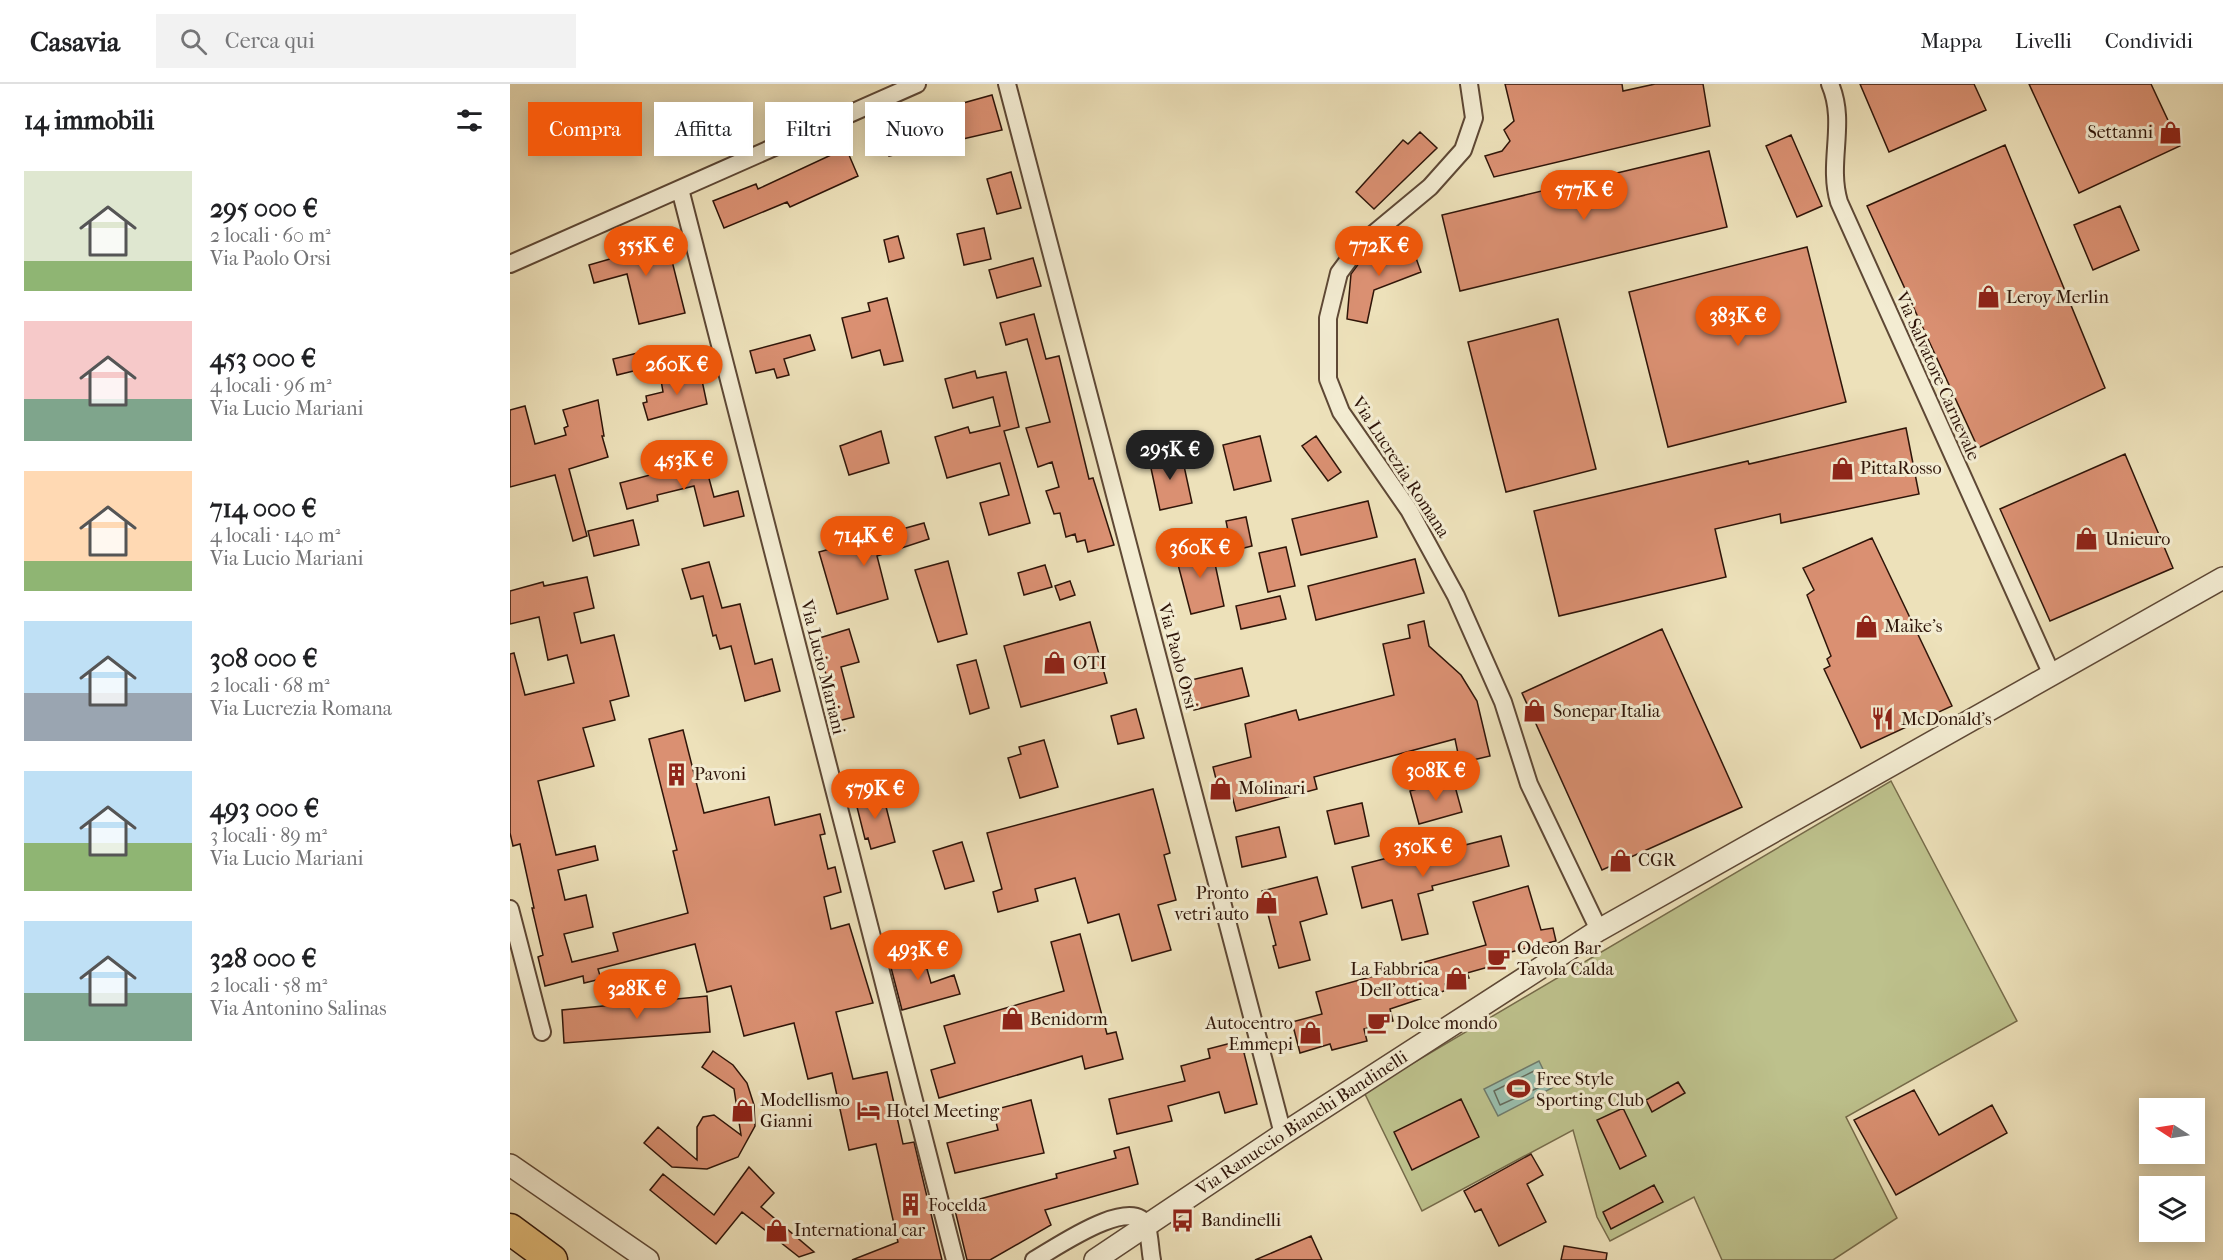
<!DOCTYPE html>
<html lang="it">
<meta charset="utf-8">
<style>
body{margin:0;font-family:"IM FELL French Canon",serif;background:#f2f2f2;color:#202124;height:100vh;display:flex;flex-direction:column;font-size:22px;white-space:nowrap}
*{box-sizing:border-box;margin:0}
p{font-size:20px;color:#757577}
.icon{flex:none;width:33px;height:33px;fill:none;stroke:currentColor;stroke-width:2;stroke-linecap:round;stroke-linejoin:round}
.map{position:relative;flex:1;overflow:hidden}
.details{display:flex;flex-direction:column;background:#fff;width:510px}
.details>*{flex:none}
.guide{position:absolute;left:18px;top:18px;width:570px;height:54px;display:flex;gap:12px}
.needle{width:39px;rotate:282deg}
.controls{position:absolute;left:1629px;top:1014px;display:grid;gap:12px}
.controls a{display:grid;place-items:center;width:66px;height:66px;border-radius:0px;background:#fff;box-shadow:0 3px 15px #0003;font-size:30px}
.price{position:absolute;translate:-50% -51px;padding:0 14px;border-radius:21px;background:#ea580c;color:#fff;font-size:20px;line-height:39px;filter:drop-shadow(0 2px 3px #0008)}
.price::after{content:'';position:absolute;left:50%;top:36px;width:18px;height:14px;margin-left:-9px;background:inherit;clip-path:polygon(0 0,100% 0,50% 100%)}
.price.on{background:#222;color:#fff}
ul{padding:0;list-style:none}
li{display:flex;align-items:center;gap:18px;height:150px;padding:0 24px}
li span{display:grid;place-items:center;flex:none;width:168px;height:120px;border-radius:0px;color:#555}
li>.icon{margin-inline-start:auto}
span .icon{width:72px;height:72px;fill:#fffc;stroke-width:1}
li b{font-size:26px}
h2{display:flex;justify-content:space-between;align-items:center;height:72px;padding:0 24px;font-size:26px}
.pill{padding:0 21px;border-radius:0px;background:#fff;box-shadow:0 3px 15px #0003;font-size:21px;line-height:54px}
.pill.on{background:#ea580c;color:#fff}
header{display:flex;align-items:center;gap:36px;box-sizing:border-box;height:84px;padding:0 30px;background:#fff;border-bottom:2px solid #e0e0e0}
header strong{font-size:28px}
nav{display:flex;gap:33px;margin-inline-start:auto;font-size:21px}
.search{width:420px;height:54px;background:#f2f2f2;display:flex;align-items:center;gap:15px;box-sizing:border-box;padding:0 21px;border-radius:0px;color:#757577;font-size:22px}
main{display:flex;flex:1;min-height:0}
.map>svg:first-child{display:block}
</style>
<header>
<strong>Casavia</strong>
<div class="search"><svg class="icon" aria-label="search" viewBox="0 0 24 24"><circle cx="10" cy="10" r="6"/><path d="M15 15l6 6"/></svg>Cerca qui</div>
<nav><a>Mappa</a><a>Livelli</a><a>Condividi</a></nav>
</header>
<main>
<section class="details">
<h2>14 immobili<svg class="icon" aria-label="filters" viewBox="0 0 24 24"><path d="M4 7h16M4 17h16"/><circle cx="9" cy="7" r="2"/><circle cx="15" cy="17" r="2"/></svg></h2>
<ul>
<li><span style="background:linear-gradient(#dfe7d0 75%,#8fb573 0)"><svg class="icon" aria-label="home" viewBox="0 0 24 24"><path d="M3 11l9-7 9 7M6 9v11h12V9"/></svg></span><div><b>295 000 €</b><p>2 locali · 60 m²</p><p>Via Paolo Orsi</p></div></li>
<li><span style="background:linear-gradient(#f6c9c9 65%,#7fa58c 0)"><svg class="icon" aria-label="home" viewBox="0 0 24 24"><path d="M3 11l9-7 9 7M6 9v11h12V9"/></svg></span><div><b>453 000 €</b><p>4 locali · 96 m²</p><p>Via Lucio Mariani</p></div></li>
<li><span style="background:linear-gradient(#ffd9b3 75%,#8fb573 0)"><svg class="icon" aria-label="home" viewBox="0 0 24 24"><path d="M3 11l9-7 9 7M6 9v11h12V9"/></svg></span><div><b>714 000 €</b><p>4 locali · 140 m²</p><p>Via Lucio Mariani</p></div></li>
<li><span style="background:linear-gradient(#bfe0f5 60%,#9aa5b1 0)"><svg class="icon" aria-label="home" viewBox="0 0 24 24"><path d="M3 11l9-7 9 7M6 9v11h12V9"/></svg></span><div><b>308 000 €</b><p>2 locali · 68 m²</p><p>Via Lucrezia Romana</p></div></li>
<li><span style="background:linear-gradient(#bfe0f5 60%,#8fb573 0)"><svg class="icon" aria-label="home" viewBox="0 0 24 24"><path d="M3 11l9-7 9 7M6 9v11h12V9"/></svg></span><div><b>493 000 €</b><p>3 locali · 89 m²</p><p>Via Lucio Mariani</p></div></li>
<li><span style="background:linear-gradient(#bfe0f5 60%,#7fa58c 0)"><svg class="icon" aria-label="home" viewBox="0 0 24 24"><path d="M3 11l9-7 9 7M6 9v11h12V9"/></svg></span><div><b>328 000 €</b><p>2 locali · 58 m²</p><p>Via Antonino Salinas</p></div></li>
</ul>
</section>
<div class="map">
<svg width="1713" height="1176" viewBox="0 0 1713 1176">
<rect width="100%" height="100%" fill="#ede1ba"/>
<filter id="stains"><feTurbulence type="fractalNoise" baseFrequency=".00333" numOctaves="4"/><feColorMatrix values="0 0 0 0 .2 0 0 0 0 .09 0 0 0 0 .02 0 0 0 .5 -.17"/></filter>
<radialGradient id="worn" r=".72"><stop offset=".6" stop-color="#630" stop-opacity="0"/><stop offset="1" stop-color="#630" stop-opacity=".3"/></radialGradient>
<path fill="#bdc18c" stroke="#766b4a" stroke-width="1.5" d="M1381 697 1507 937 1336 1033 1387 1134 1323 1176H1212L1184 1113 1100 1157 1087 1133 1063 1046 912 1127 854 1008Z"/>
<path fill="#99bead" stroke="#6f7a6b" stroke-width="1.5" d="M1029 977 1042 1004 988 1032 974 1005Z"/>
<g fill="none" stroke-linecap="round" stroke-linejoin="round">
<path stroke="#646a5b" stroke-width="1.5" d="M1024 987 1027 988 1032 1002 990 1021 984 1007Z"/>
</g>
<path fill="#da9072" stroke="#2f1509" stroke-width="1.5" d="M995 0H1112L1113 7 1145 0H1193L1200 42 984 93 975 72 992 67 1000 57 994 46 1004 37Z
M1350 0H1464L1476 26 1379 68Z
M1519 0H1641L1670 62 1569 109Z
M482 11 492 46 379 72 370 36 427 21 428 26Z
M910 48 927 64 864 125 846 108 893 56 898 60Z
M1281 51 1312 122 1287 133 1256 62Z
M1495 61 1595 304 1468 364 1357 122Z
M336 64 348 92 280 123 277 118 214 144 203 117 246 100 248 105Z
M1199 67 1217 143 950 207 932 131Z
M501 88 511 124 487 130 477 95Z
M1610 122 1629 166 1583 186 1564 141Z
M474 144 481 175 454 181 447 150Z
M155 149 175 229 129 240 117 190 84 199 79 181 107 173 104 164Z
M388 152 394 174 379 178 374 156Z
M900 157 911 188 864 206 857 239 837 235 841 190 852 175Z
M1297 163 1336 318 1158 363 1119 208Z
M523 174 531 202 487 214 479 186Z
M377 214 393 277 374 281 370 266 342 274 332 234 360 227 358 219Z
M524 230 536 275 549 272 579 395 583 394 604 461 578 468 575 456 567 458 565 450 556 453 550 429 544 430 536 407 549 403 542 378 528 383 516 344 540 338 517 255 496 261 490 239Z
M1048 235 1086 385 996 408 958 258Z
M300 251 305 266 274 275 279 291 267 294 264 285 246 289 240 267Z
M136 267 140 283 107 291 103 275Z
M190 287 197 320 138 336 133 319 137 318 136 312 153 308 151 296Z
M465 287 467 294 496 288 509 343 494 347 520 439 479 451 470 419 499 411 490 379 437 394 425 353 458 343 460 349 490 342 483 313 443 324 435 295Z
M88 316 94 352H92L98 373 59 385 77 452 63 457 45 391 0 403V326L15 322 25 360 56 351 54 344 58 342 53 326Z
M1396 344 1409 410 1271 439 1270 430 1205 445 1216 493 1049 532 1024 427 1238 377 1239 380Z
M371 347 379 379 339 391 330 362Z
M750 352 761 397 724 406 713 361Z
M806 352 831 388 818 397 792 362Z
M671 368 682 419 650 426 639 375Z
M1615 370 1663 484 1540 537 1490 425Z
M193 372 204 413 228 407 234 432 194 442 184 402 147 411 148 417 117 425 110 399 155 387 154 382Z
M858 417 867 453 791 471 782 435Z
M736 433 742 462 722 467 716 437Z
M123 436 129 461 84 472 78 447Z
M414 439 419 455 367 472 378 515 327 530 309 468Z
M1362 454 1442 622 1351 664 1314 585 1320 582 1317 575 1321 572 1297 511 1304 506 1293 484Z
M701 461 714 522 681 530 665 469Z
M776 463 785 502 758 508 749 469Z
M905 475 914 509 806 536 798 502Z
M438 477 457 550 428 558 405 486Z
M199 478 212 524 230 520 245 580 262 575 270 607 235 617 221 562 210 565 206 551 203 552 193 512 181 515 172 485Z
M535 481 542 503 514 511 508 489Z
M77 493 84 524 64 529 71 559 104 551 119 612 100 617 105 636 73 644 84 682 28 697 46 771 85 762 88 776 48 786 55 816 76 811 83 843 54 850 62 878 108 867 103 849 178 829 163 767 167 766 139 655 173 646 194 729 259 713 265 741 310 730 315 750 310 751 318 785 325 783 331 808 314 813 321 845 339 840 363 919 326 928 343 995 377 988 393 1060 404 1058 432 1176H342L388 1158 366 1060 339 1066 322 989 298 995 284 939 234 952 221 902 197 908 185 860 88 885 91 895 74 899 73 892 35 902 28 873 33 871 22 824H24L10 760 3 762 0 749V570L4 569 15 611 64 599 57 571 38 576 29 533 0 540V507L33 498 34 502Z
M560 497 565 511 550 516 545 502Z
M770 512 776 535 731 545 726 522Z
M914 537 919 562 951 591 967 617 980 672 950 679 945 655 804 693 807 705 726 727 721 708 710 711 703 683 741 673 735 640 786 626 789 636 884 611 873 560 900 554 898 541Z
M580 538 597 599 511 623 494 562Z
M339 545 349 578 331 583 344 633 324 638 316 609 321 608 306 555Z
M1152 545 1232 723 1092 786 1012 609Z
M466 576 479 624 460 630 447 581Z
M732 584 739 612 684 626 677 597Z
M626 625 634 654 608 660 601 632Z
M534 656 548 703 510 714 498 674 511 670 509 663Z
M943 695 952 728 909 740 900 707Z
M643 705 660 769 654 771 666 816 648 821 661 866 622 877 609 830 578 839 565 794 525 805 528 817 488 828 483 808 492 805 477 749Z
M372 707 385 758 361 765 358 754 355 755 347 723 350 722 348 714Z
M852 719 859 752 825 760 817 727Z
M769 743 776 773 732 783 726 753Z
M991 752 999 782 922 802 923 806 908 810 918 850 892 856 882 816 852 824 842 783 913 765 915 771Z
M452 758 464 797 435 805 423 767Z
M807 793 817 830 790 838 800 876 769 884 763 862 766 861 752 807Z
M1018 802 1031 846 1043 844 1046 857 997 869 998 874 981 879 982 882 957 889 959 894 935 900 937 906 880 925 883 937 854 945 857 957 822 966 820 960 790 969 782 938 812 930 806 908 976 861 963 818Z
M570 850 597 950 606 948 613 975 575 985 572 972 429 1014 421 986 445 979 434 942 554 907 541 858Z
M411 864 421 899 444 891 450 910 392 926 378 872Z
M197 912 200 948 54 959 52 926Z
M733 956 736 968 734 969 747 1020 715 1029 709 1008 658 1022 662 1037 607 1050 599 1015 675 997 671 982 700 974 698 965Z
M203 967 223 981 237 999 244 1021 245 1042 228 1073 197 1085 162 1083 134 1059 148 1043 187 1076V1043L193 1033 204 1031 231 1051 224 1005 192 983Z
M1168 998 1175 1009 1142 1028 1136 1016Z
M1404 1006 1429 1051 1482 1021 1497 1049 1386 1111 1344 1036Z
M951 1015 969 1053 902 1086 884 1048Z
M521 1016 534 1069 445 1089 437 1059 488 1046 483 1026Z
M1113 1024 1136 1072 1110 1085 1087 1036Z
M619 1063 628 1100 535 1126 541 1141 480 1176H457L444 1122 547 1094 546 1090 606 1074 604 1067Z
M1021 1070 1033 1091 1017 1100 1036 1138 989 1162 971 1125 965 1128 954 1107Z
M239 1083 264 1109 251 1123 304 1168 289 1173 232 1128 206 1160 140 1106 153 1090 204 1131Z
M1144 1101 1153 1118 1101 1145 1093 1128Z
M801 1152 812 1176H745Z
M1054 1162 1097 1169 1096 1176H1051Z"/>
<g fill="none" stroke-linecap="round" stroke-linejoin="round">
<defs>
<path id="minor" d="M497 0 773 1050
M959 0 964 34 953 66 920 103 849 162 829 189 818 234V295L831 328 899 426 946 512 993 618 1019 700 1089 846
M1320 0C1337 39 1317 78 1329 118L1542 591
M170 105 445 1176
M0 180 407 0
M0 825 32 948
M524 1176C544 1165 623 1109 637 1143 640 1153 640 1166 642 1176"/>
<g id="tertiary">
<path d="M0 1081 138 1176"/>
<path id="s1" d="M585 1176 773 1050 1089 846 1713 494"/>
</g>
<path id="motorway" d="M0 1145 42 1176"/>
</defs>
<use href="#minor" stroke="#5e4835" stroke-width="20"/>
<use href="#tertiary" stroke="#5e4835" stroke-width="24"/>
<use href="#motorway" stroke="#2f1509" stroke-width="33"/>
<use href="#minor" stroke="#f3ecd2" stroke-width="16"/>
<use href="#tertiary" stroke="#f3ecd2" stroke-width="21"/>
<use href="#motorway" stroke="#e6c07d" stroke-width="30"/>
</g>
<defs>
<symbol id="shop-bare" viewBox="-9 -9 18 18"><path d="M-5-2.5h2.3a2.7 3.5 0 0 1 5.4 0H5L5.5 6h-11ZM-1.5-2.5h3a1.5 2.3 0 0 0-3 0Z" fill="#8f2418" stroke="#f3ecd2" stroke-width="2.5" paint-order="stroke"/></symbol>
<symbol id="restaurant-bare" viewBox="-9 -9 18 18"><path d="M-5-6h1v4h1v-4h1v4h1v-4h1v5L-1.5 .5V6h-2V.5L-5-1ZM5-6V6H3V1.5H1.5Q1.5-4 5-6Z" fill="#8f2418" stroke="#f3ecd2" stroke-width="2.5" paint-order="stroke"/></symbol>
<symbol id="building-bare" viewBox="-9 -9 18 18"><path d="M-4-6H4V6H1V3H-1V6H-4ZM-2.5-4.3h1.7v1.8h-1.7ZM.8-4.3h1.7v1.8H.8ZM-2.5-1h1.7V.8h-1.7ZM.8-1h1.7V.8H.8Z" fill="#8f2418" stroke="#f3ecd2" stroke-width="2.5" paint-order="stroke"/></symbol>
<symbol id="cafe-bare" viewBox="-9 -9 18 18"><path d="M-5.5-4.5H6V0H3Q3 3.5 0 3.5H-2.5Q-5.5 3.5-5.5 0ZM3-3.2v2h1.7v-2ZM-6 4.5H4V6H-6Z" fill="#8f2418" stroke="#f3ecd2" stroke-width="2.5" paint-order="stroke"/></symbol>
<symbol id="stadium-bare" viewBox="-9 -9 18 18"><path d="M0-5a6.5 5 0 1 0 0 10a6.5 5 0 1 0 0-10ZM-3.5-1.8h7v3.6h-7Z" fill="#8f2418" stroke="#f3ecd2" stroke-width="2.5" paint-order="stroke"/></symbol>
<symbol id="hotel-bare" viewBox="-9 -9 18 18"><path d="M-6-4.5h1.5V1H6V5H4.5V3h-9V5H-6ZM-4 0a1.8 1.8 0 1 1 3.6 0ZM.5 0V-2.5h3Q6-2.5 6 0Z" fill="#8f2418" stroke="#f3ecd2" stroke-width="2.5" paint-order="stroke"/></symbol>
<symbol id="bus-bare" viewBox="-9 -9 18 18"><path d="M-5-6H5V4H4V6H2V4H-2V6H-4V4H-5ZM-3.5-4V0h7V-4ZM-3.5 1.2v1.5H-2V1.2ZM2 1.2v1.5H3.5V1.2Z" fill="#8f2418" stroke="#f3ecd2" stroke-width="2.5" paint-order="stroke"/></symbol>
</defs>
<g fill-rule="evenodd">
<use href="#shop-bare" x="1644" y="32" width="33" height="33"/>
<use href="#shop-bare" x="1462" y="196" width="33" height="33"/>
<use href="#shop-bare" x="1316" y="368" width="33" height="33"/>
<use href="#shop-bare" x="1560" y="438" width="33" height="33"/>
<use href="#shop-bare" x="1340" y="526" width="33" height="33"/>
<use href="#shop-bare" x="528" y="562" width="33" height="33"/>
<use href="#shop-bare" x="1008" y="610" width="33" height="33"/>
<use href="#restaurant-bare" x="1356" y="618" width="33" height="33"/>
<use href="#building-bare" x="150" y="674" width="33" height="33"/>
<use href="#shop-bare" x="694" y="688" width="33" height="33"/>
<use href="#shop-bare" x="1094" y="760" width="33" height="33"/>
<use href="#shop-bare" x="740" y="802" width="33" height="33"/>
<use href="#cafe-bare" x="972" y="858" width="33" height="33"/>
<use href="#shop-bare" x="930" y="878" width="33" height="33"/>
<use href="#shop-bare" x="486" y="918" width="33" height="33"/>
<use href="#cafe-bare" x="852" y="922" width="33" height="33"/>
<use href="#shop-bare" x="784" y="932" width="33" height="33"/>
<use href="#stadium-bare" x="992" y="988" width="33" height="33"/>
<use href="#shop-bare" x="216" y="1010" width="33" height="33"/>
<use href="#hotel-bare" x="342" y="1010" width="33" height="33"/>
<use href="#building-bare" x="384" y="1104" width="33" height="33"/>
<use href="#bus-bare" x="656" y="1120" width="33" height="33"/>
<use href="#shop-bare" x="250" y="1130" width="33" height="33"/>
</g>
<g text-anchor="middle" stroke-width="6" stroke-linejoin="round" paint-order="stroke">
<g font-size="18" fill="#2f1509" stroke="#f3ecd2" text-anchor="start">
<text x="1643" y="54" text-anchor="end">Settanni</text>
<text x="1496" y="219">Leroy Merlin</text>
<text x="1350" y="390">PittaRosso</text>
<text x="1595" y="461">Unieuro</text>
<text x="1374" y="548">Maike's</text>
<text x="563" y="585">OTI</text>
<text x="1043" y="633">Sonepar Italia</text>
<text x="1391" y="641">McDonald's</text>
<text x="184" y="696">Pavoni</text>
<text x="728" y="710">Molinari</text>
<text x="1128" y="782">CGR</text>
<text x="739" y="815" text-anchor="end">Pronto<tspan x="739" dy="21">vetri auto</tspan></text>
<text x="1007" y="870">Odeon Bar<tspan x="1007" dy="21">Tavola Calda</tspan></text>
<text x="929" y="891" text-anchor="end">La Fabbrica<tspan x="929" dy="21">Dell'ottica</tspan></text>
<text x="520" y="941">Benidorm</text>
<text x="783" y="945" text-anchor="end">Autocentro<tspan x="783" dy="21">Emmepi</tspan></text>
<text x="886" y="945">Dolce mondo</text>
<text x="1026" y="1001">Free Style<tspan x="1026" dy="21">Sporting Club</tspan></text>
<text x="250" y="1022">Modellismo<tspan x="250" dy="21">Gianni</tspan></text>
<text x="376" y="1033">Hotel Meeting</text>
<text x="418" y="1127">Focelda</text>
<text x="691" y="1142">Bandinelli</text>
<text x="284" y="1152">International car</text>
</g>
<g font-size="18" fill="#2f1509" stroke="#f3ecd2">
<text transform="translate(1428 292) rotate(66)" y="6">Via Salvatore Carnevale</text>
<text transform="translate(891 383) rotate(57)" y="6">Via Lucrezia Romana</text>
<text transform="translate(668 572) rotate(75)" y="6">Via Paolo Orsi</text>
<text transform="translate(313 583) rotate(76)" y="6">Via Lucio Mariani</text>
<text dy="6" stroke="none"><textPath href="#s1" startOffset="248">Via Ranuccio Bianchi Bandinelli</textPath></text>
</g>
</g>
<rect width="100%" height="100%" filter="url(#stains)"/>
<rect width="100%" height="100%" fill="url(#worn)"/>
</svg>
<div class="controls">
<a><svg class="needle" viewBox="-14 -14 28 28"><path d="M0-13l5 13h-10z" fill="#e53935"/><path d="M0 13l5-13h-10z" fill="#757577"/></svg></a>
<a><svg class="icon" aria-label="layers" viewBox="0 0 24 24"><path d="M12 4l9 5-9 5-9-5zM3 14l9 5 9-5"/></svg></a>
</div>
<b class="price" style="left:1074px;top:137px">577K €</b>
<b class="price" style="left:136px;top:193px">355K €</b>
<b class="price" style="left:869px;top:193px">772K €</b>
<b class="price" style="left:1228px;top:263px">383K €</b>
<b class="price" style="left:167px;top:312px">260K €</b>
<b class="price on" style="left:660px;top:397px">295K €</b>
<b class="price" style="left:174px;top:407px">453K €</b>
<b class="price" style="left:354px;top:483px">714K €</b>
<b class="price" style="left:690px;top:495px">360K €</b>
<b class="price" style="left:926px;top:718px">308K €</b>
<b class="price" style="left:365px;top:736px">579K €</b>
<b class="price" style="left:913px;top:794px">350K €</b>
<b class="price" style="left:408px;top:897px">493K €</b>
<b class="price" style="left:127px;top:936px">328K €</b>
<div class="guide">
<a class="pill on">Compra</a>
<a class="pill">Affitta</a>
<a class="pill">Filtri</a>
<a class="pill">Nuovo</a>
</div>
</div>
</main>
